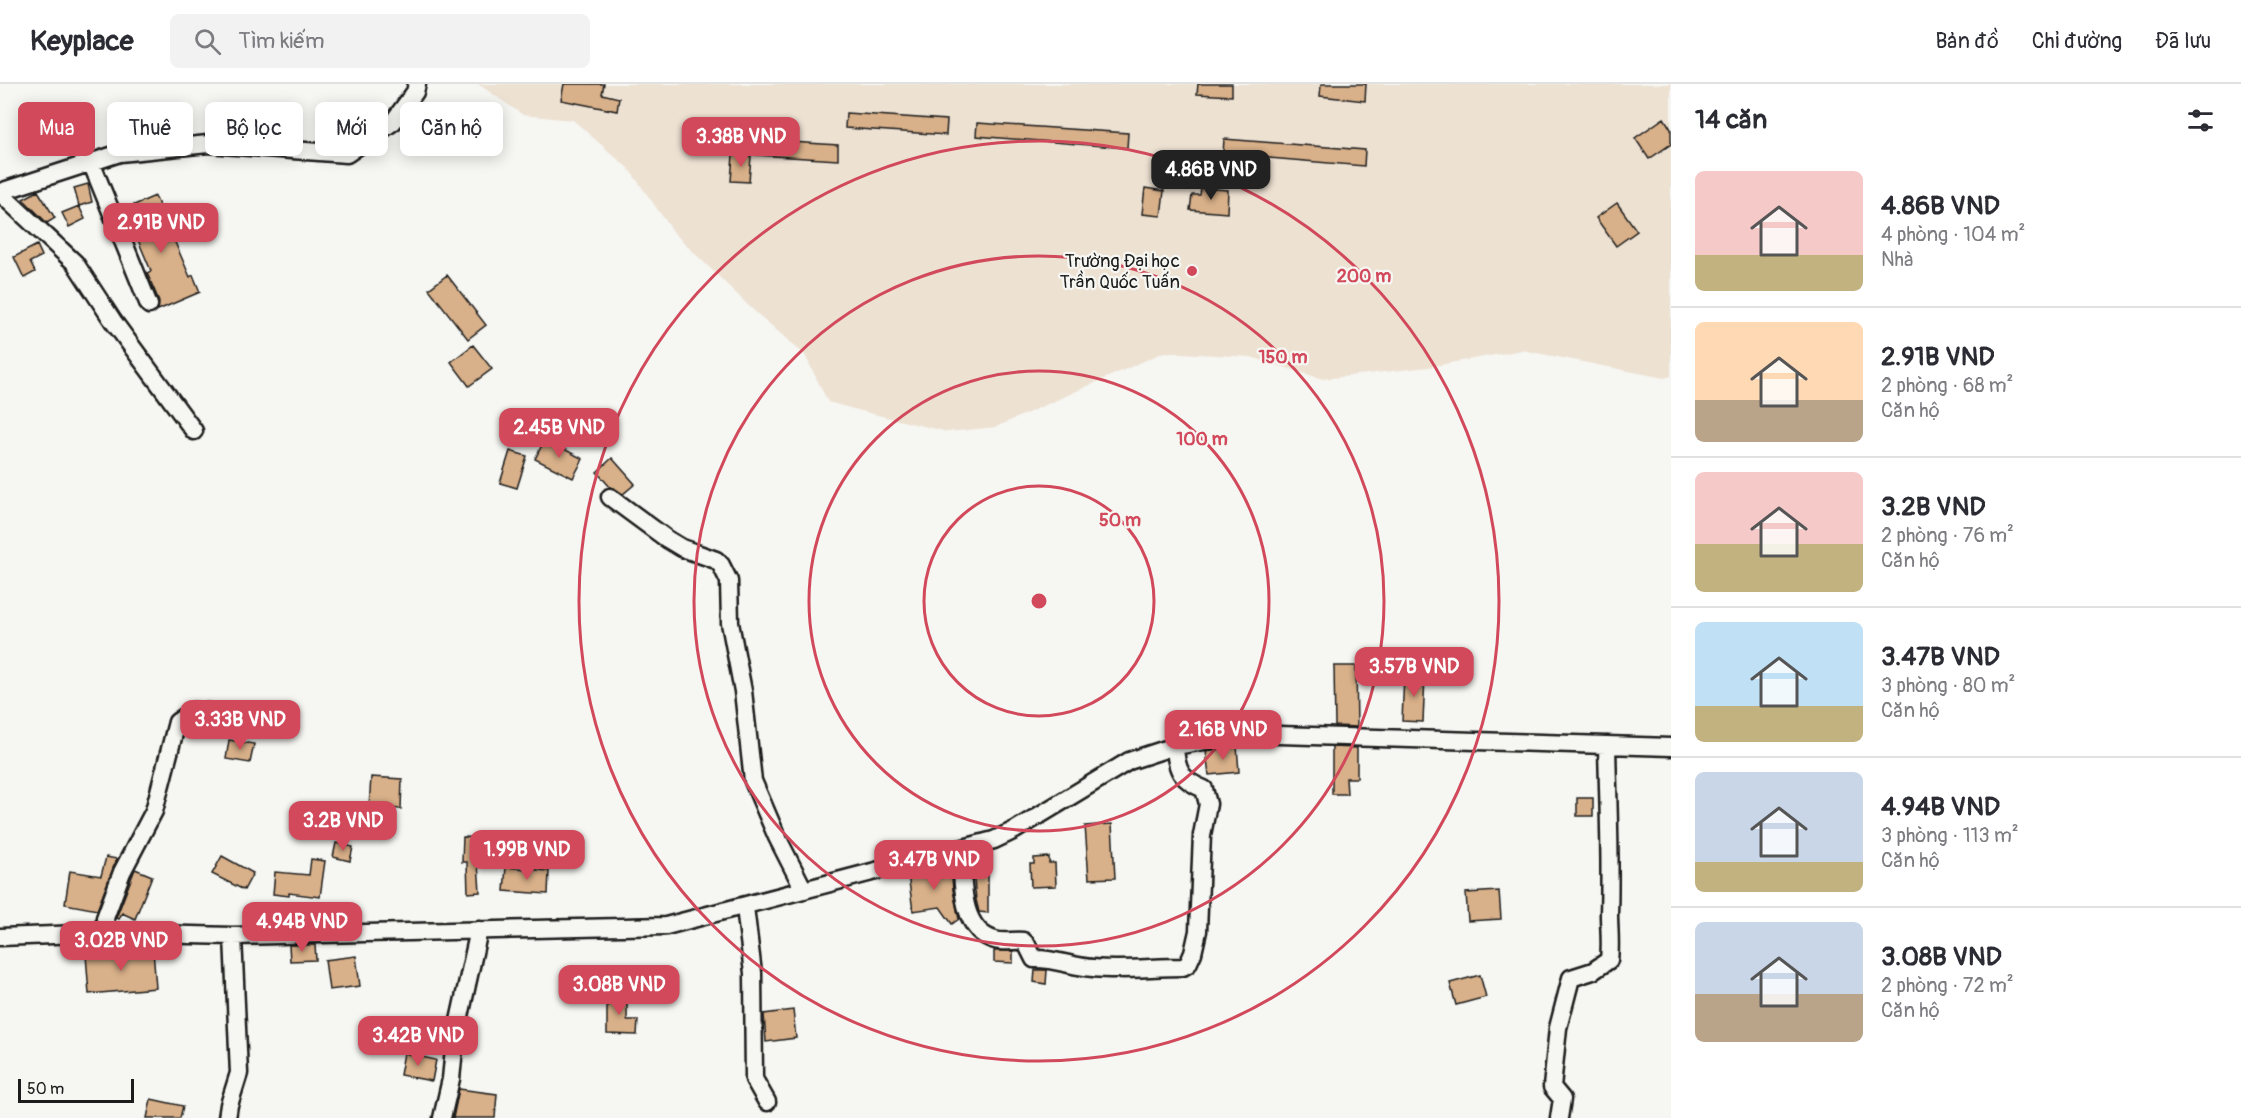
<!DOCTYPE html>
<html lang="vi">
<meta charset="utf-8">
<style>
body{margin:0;font-family:Pangolin,sans-serif;background:#f2f2f3;color:#2b2b33;height:100vh;display:flex;flex-direction:column;font-size:22px;white-space:nowrap}
*{box-sizing:border-box;margin:0}
p{font-size:20px;color:#7c7c81}
.icon{flex:none;width:33px;height:33px;fill:none;stroke:currentColor;stroke-width:2;stroke-linecap:round;stroke-linejoin:round}
.map{position:relative;flex:1;overflow:hidden}
.side{display:flex;flex-direction:column;background:#fff;width:570px}
.side>*{flex:none}
.banner{position:absolute;left:18px;top:18px;width:570px;height:54px;display:flex;gap:12px}
.scale{position:absolute;left:18px;bottom:15px;width:116px;box-sizing:border-box;padding-left:6px;border:3px solid #1c1c1c;border-top:0;font-size:16px;line-height:21px;white-space:nowrap;color:#1c1c1c;-webkit-text-stroke:4px #f6f6f2;paint-order:stroke}
.price{position:absolute;translate:-50% -51px;padding:0 14px;border-radius:12px;background:#d1495b;color:#fff;font-size:20px;line-height:39px;filter:drop-shadow(0 2px 3px #0008)}
.price::after{content:'';position:absolute;left:50%;top:36px;width:18px;height:14px;margin-left:-9px;background:inherit;clip-path:polygon(0 0,100% 0,50% 100%)}
.price.active{background:#222;color:#fff}
ul{padding:0;list-style:none}
li{display:flex;align-items:center;gap:18px;height:150px;padding:0 24px}
li+li{border-top:2px solid #e1e1e2}
li span{display:grid;place-items:center;flex:none;width:168px;height:120px;border-radius:9px;color:#555}
li>.icon{margin-inline-start:auto}
span .icon{width:72px;height:72px;fill:#fffc;stroke-width:1}
li b{font-size:26px}
h2{display:flex;justify-content:space-between;align-items:center;height:72px;padding:0 24px;font-size:26px}
.chip{padding:0 21px;border-radius:9px;background:#fff;box-shadow:0 3px 15px #0003;font-size:21px;line-height:54px}
.chip.active{background:#d1495b;color:#fff}
header{display:flex;align-items:center;gap:36px;box-sizing:border-box;height:84px;padding:0 30px;background:#fff;border-bottom:2px solid #e1e1e2}
header strong{font-size:28px}
nav{display:flex;gap:33px;margin-inline-start:auto;font-size:21px}
.search{width:420px;height:54px;background:#f2f2f3;display:flex;align-items:center;gap:15px;box-sizing:border-box;padding:0 21px;border-radius:9px;color:#7c7c81;font-size:22px}
main{display:flex;flex:1;min-height:0}
.map>svg:first-child{display:block}
</style>
<header>
<strong>Keyplace</strong>
<div class="search"><svg class="icon" aria-label="search" viewBox="0 0 24 24"><circle cx="10" cy="10" r="6"/><path d="M15 15l6 6"/></svg>Tìm kiếm</div>
<nav><a>Bản đồ</a><a>Chỉ đường</a><a>Đã lưu</a></nav>
</header>
<main>
<div class="map">
<svg width="1671" height="1034" viewBox="0 0 1671 1034">
<rect width="100%" height="100%" fill="#f6f6f2"/>
<filter id="ink" filterUnits="userSpaceOnUse"><feTurbulence type="fractalNoise" baseFrequency=".0167" numOctaves="2"/><feDisplacementMap in="SourceGraphic" scale="12" xChannelSelector="R" yChannelSelector="G"/><feConvolveMatrix kernelMatrix="1 2 1 2 8 2 1 2 1" color-interpolation-filters="sRGB"/></filter>
<g filter="url(#ink)">
<path fill="#ede1d2" d="M478 0H1671V292L1664 294 1522 266 1428 283 1323 295 1251 273 1164 268 996 343 948 348 861 327 828 318 805 271 752 225 675 150 629 85 573 36 523 31Z"/>
<path fill="#d8b089" stroke="#1c1c1c" stroke-width="1.5" d="M564 0H604L602 10 619 14 617 27 561 16Z
M1198 0H1232V12L1197 10Z
M1321 0H1366L1365 17 1320 12Z
M846 29 947 36 946 51 845 44Z
M1664 34 1671 45V60L1649 75 1635 54Z
M977 39 1128 49 1127 64 976 52Z
M1224 55 1365 66 1364 82 1223 70Z
M759 56 838 61V76L757 71Z
M733 71 751 72 749 98 731 97Z
M88 100 92 118 79 122 74 104Z
M1145 104 1164 107 1161 132 1142 130Z
M1201 104 1228 106 1227 129 1190 126 1192 111H1200Z
M38 107 55 134 47 139 23 115Z
M155 112 190 193 193 191 200 208 158 226 159 217 147 189 151 187 125 125Z
M1617 119 1637 147 1616 162 1596 134Z
M79 122 85 135 69 143 62 129Z
M37 161 42 172 30 178 35 188 24 194 14 173Z
M447 191 486 241 468 255 429 205Z
M473 261 492 285 469 302 451 278Z
M545 355 583 375 573 394 535 375Z
M510 367 527 372 517 404 500 399Z
M612 374 635 400 623 410 610 403 597 388Z
M1334 582H1356L1357 643 1335 642Z
M1404 590 1425 591 1423 638 1402 637Z
M229 656 254 660 250 679 226 675Z
M1237 662 1239 688 1209 691 1206 667Z
M1332 663 1357 664V694H1346L1347 710H1332Z
M371 693 402 695 401 725 369 723Z
M1577 714H1593V732H1577Z
M1112 740 1115 794 1089 795 1085 742Z
M463 753 481 754 480 779H478L480 808 468 809 467 778H462Z
M336 759 353 763 350 777 333 773Z
M988 769V829L979 828 976 816 972 773Z
M222 772 253 789 244 806 212 790Z
M106 773 117 775 97 826 65 820 70 787 101 792Z
M1049 773V779H1055L1056 802 1031 803 1030 780H1034V774Z
M311 775 325 777 320 813 289 809V812L273 810 275 788 309 791Z
M946 782H951L953 806 959 835 952 840 940 823 913 827 908 790Z
M506 783 549 787 548 810 504 807Z
M135 785 152 792 135 835 122 829 119 835 116 834Z
M1499 807 1501 835 1468 837 1466 809Z
M289 861H315L316 876 290 877Z
M153 866 156 904 89 910 86 871Z
M994 867H1013V879L994 878Z
M356 872 360 902 329 906 325 876Z
M1035 886H1047L1046 900 1034 898Z
M1480 891 1486 913 1456 921 1450 899Z
M607 909H627V936H638L637 951 607 950Z
M793 926 796 954 766 958 764 930Z
M404 969 436 976 432 997 400 991Z
M459 1005 497 1010 495 1034H453Z
M151 1015 183 1022 180 1034H147Z"/>
<g fill="none" stroke-linecap="round" stroke-linejoin="round">
<defs>
<path id="minor" d="M91 78 149 221
M0 108 120 69 208 60 347 70 393 38 415 8 417 0
M0 109 75 179 113 237 194 347
M610 413 667 455 682 464 716 476 721 481 729 497 730 539 743 607 753 697 777 753 804 806
M961 765C963 795 959 846 995 856 1003 859 1014 856 1023 857L1027 861 1034 875C1054 874 1073 883 1093 884 1123 887 1153 883 1183 883L1188 880 1193 869 1198 847 1202 751 1208 720 1204 705C1181 696 1176 686 1175 662
M745 823 753 889 754 995 767 1018
M107 849 105 834 122 788 154 727 177 638 193 627 219 629
M0 853 107 849 233 852 666 842 994 756 1015 746 1129 677 1175 662 1245 650 1671 663
M227 1034 229 1021 239 989 233 852
M442 1034 451 995 455 955 479 846
M1559 1034 1562 1015 1552 1003 1558 944 1571 894 1593 887 1609 876C1611 860 1609 845 1609 830 1611 773 1608 717 1607 661"/>
</defs>
<use href="#minor" stroke="#1c1c1c" stroke-width="21"/>
<use href="#minor" stroke="#f6f6f2" stroke-width="16"/>
</g>
</g>
<g fill="none" stroke="#d1495b" stroke-width="3">
<circle cx="1039" cy="517" r="115"/>
<circle cx="1039" cy="517" r="230"/>
<circle cx="1039" cy="517" r="345"/>
<circle cx="1039" cy="517" r="460"/>
</g>
<circle fill="#d1495b" stroke="#f6f6f2" stroke-width="2" cx="1192" cy="187" r="6"/>
<g text-anchor="middle" stroke-width="4.5" stroke-linejoin="round" paint-order="stroke">
<g font-size="18" fill="#1c1c1c" stroke="#f6f6f2" text-anchor="end">
<text x="1180" y="183">Trường Đại học<tspan x="1180" dy="21">Trần Quốc Tuấn</tspan></text>
</g>
</g>
<circle cx="1039" cy="517" r="9" fill="#d1495b" stroke="#f6f6f2" stroke-width="3"/>
<g font-size="18" text-anchor="middle" font-weight="bold" fill="#d1495b" stroke="#f6f6f2" stroke-width="4.5" stroke-linejoin="round" paint-order="stroke">
<text x="1364" y="198">200 m</text>
<text x="1283" y="279">150 m</text>
<text x="1202" y="361">100 m</text>
<text x="1120" y="442">50 m</text>
</g>
</svg>
<div class="scale">50 m</div>
<b class="price" style="left:741px;top:84px">3.38B VND</b>
<b class="price active" style="left:1211px;top:117px">4.86B VND</b>
<b class="price" style="left:161px;top:170px">2.91B VND</b>
<b class="price" style="left:559px;top:375px">2.45B VND</b>
<b class="price" style="left:1414px;top:614px">3.57B VND</b>
<b class="price" style="left:240px;top:667px">3.33B VND</b>
<b class="price" style="left:1223px;top:677px">2.16B VND</b>
<b class="price" style="left:343px;top:768px">3.2B VND</b>
<b class="price" style="left:527px;top:797px">1.99B VND</b>
<b class="price" style="left:934px;top:807px">3.47B VND</b>
<b class="price" style="left:302px;top:869px">4.94B VND</b>
<b class="price" style="left:121px;top:888px">3.02B VND</b>
<b class="price" style="left:619px;top:932px">3.08B VND</b>
<b class="price" style="left:418px;top:983px">3.42B VND</b>
<div class="banner">
<a class="chip active">Mua</a>
<a class="chip">Thuê</a>
<a class="chip">Bộ lọc</a>
<a class="chip">Mới</a>
<a class="chip">Căn hộ</a>
</div>
</div>
<section class="side">
<h2>14 căn<svg class="icon" aria-label="filters" viewBox="0 0 24 24"><path d="M4 7h16M4 17h16"/><circle cx="9" cy="7" r="2"/><circle cx="15" cy="17" r="2"/></svg></h2>
<ul>
<li><span style="background:linear-gradient(#f6c9c9 70%,#c2b280 0)"><svg class="icon" aria-label="home" viewBox="0 0 24 24"><path d="M3 11l9-7 9 7M6 9v11h12V9"/></svg></span><div><b>4.86B VND</b><p>4 phòng · 104 m²</p><p>Nhà</p></div></li>
<li><span style="background:linear-gradient(#ffd9b3 65%,#b9a48a 0)"><svg class="icon" aria-label="home" viewBox="0 0 24 24"><path d="M3 11l9-7 9 7M6 9v11h12V9"/></svg></span><div><b>2.91B VND</b><p>2 phòng · 68 m²</p><p>Căn hộ</p></div></li>
<li><span style="background:linear-gradient(#f6c9c9 60%,#c2b280 0)"><svg class="icon" aria-label="home" viewBox="0 0 24 24"><path d="M3 11l9-7 9 7M6 9v11h12V9"/></svg></span><div><b>3.2B VND</b><p>2 phòng · 76 m²</p><p>Căn hộ</p></div></li>
<li><span style="background:linear-gradient(#bfe0f5 70%,#c2b280 0)"><svg class="icon" aria-label="home" viewBox="0 0 24 24"><path d="M3 11l9-7 9 7M6 9v11h12V9"/></svg></span><div><b>3.47B VND</b><p>3 phòng · 80 m²</p><p>Căn hộ</p></div></li>
<li><span style="background:linear-gradient(#c9d6e8 75%,#c2b280 0)"><svg class="icon" aria-label="home" viewBox="0 0 24 24"><path d="M3 11l9-7 9 7M6 9v11h12V9"/></svg></span><div><b>4.94B VND</b><p>3 phòng · 113 m²</p><p>Căn hộ</p></div></li>
<li><span style="background:linear-gradient(#c9d6e8 60%,#b9a48a 0)"><svg class="icon" aria-label="home" viewBox="0 0 24 24"><path d="M3 11l9-7 9 7M6 9v11h12V9"/></svg></span><div><b>3.08B VND</b><p>2 phòng · 72 m²</p><p>Căn hộ</p></div></li>
</ul>
</section>
</main>
